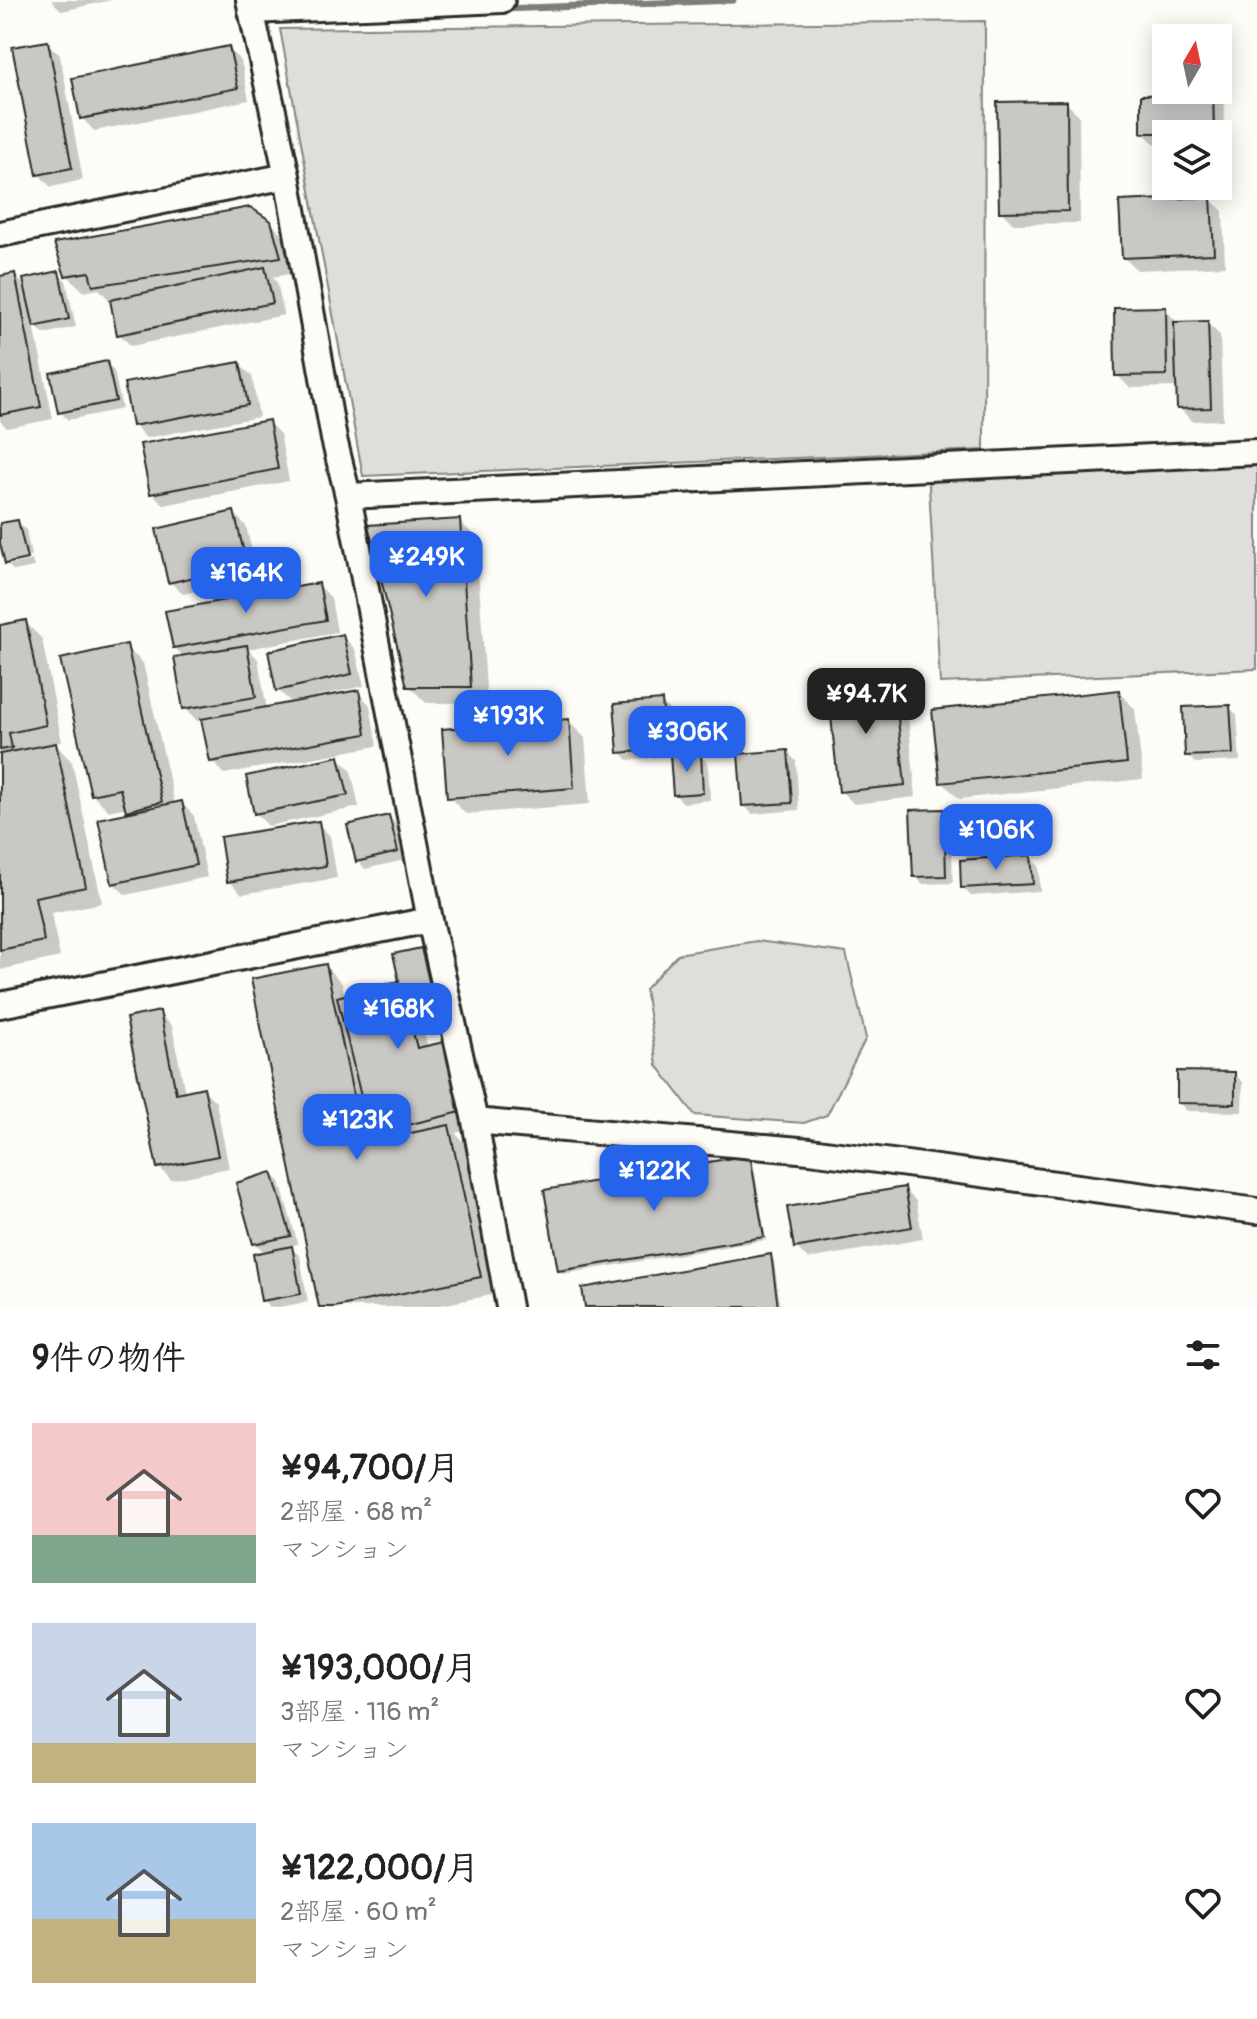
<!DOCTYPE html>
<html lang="ja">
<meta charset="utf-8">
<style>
body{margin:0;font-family:Pangolin,"Klee One",sans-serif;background:#f2f2f2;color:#222;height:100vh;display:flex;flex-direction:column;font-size:30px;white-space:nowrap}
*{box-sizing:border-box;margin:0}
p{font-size:26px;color:#767676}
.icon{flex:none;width:44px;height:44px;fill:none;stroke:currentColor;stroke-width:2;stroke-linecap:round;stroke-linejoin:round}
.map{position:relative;height:1307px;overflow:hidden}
.sheet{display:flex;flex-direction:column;background:#fff;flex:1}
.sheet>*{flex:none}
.needle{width:52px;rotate:9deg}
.buttons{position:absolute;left:1152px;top:24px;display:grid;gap:16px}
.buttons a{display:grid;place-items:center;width:80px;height:80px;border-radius:0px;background:#fff;box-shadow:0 4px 20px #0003;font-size:40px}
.price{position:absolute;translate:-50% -68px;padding:0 18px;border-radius:16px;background:#2563eb;color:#fff;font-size:26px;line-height:52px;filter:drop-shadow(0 2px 4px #0008)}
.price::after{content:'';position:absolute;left:50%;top:48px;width:24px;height:18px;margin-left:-12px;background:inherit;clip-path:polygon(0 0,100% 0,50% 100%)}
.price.on{background:#222;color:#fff}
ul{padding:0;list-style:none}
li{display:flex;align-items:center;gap:24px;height:200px;padding:0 32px}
li span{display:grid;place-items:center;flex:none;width:224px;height:160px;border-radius:0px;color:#555}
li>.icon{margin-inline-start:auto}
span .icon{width:96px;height:96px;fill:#fffc;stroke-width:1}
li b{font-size:34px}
h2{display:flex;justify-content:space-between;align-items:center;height:96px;padding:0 32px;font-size:34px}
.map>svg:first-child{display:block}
</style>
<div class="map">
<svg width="1257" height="1307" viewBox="0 0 1257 1307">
<rect width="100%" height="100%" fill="#fdfcf7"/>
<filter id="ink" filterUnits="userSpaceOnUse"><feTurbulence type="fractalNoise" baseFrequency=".0125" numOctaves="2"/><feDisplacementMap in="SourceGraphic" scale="16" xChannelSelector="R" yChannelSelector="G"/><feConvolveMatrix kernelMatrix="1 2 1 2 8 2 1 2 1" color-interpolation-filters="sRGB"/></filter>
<g filter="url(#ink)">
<path fill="#dfdeda" stroke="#858482" stroke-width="2" d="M985 21 984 450 363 476 280 29Z
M1257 452V669L940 683 928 468Z
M757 941 846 953 866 1038 827 1115 804 1123 695 1115 657 1065 645 989 678 954Z"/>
<path fill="#0003" d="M51 0H112L62 11Z
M47 43 60 55 83 180 51 187 38 174Z
M229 49 241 61 249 100 94 131 82 118Z
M1218 75 1224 82 1225 145H1218V134H1166V145H1156L1143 133 1184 96V90H1218Z
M1066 103 1079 115 1080 223 1013 224 1001 211Z
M1210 199 1223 211 1225 266 1137 270 1124 258Z
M270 222 287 239 296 273 272 277 277 282 284 315 131 346 119 334 112 303 99 289 84 292 67 275Z
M58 273 66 281 76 327 44 334 34 325 53 419 7 428 0 421V278L14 275 27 288Z
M1165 309 1178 323H1207L1220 335 1223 420 1192 421 1179 408 1178 387 1130 388 1117 375Z
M106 363 114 371 122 409 68 420 60 412Z
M239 364 252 376 259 417 146 438 134 425Z
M268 422 280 434 289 481 164 505 152 493Z
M234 513 246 526 258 577 183 594 170 582Z
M459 521 476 537 487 703H426L409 686Z
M18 522 26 530 31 556 9 561V565L32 560 34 567 14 571 6 563 0 526Z
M319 585 331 598 337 632 248 649 258 659 267 709 293 704 278 690 343 637 355 649 364 686 317 696V700L358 692 370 705 377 746 224 774 212 761 203 720 197 721 185 708 184 657 174 647Z
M25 622 42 639 62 742 54 743 72 762 102 903 51 913 60 957 0 970V627Z
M126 647 143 663 175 805 182 803 194 816 207 877 126 895 113 883 132 814 127 807 109 811 92 794Z
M893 683 906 696 916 797 854 804 841 791Z
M1119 692 1135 709 1143 779 959 799 942 782Z
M661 702 669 710 673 757 700 755 708 763 710 800 683 803 675 794 672 756 628 760 620 752Z
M1229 707 1237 715 1240 761 1195 763 1187 755Z
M568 721 585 738 590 804 466 814 449 797Z
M788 753 796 761 799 810 752 814 744 805Z
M339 758 351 770 359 807 268 826 256 813Z
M943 811 951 819 953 883 923 884 914 876Z
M1011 811 1020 819 1021 858H1031L1039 866 1040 891 971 896 963 888 971 861 962 852Z
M389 817 397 825 405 860 365 869 357 860Z
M318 823 330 836 337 878 242 894 229 881Z
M420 950 437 966 452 1026 424 1033 428 1048 443 1044 460 1061 477 1128 455 1133 465 1144 496 1294 431 1307H321L325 966 342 983 345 997 401 983Z
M159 1013 172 1026 185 1093 203 1089 216 1102 229 1168 171 1180 159 1167Z
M1234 1074 1243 1082 1242 1112 1187 1111 1179 1103Z
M749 1157 753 1161 766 1240 563 1274 560 1270Z
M272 1174 280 1182 298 1244 289 1246 300 1256 308 1302 279 1307H270L263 1300 265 1253 255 1243Z
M904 1189 916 1201 923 1239 808 1259 796 1247Z
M770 1256 774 1260 780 1307H587Z"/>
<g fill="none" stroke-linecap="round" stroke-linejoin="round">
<path stroke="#7e7d7b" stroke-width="7" d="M503 9 733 0"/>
</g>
<path fill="#c9c8c4" stroke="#2b2b2b" stroke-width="2" d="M48 41 72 168 37 175 12 47Z
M229 46 238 88 80 119 72 78Z
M1182 90H1213L1214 133H1141V95L1182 94Z
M1067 101 1068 211 999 212 997 102Z
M1211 197 1214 254 1122 258 1119 201Z
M250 207 271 221 281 257 93 286 89 272 65 276 54 243Z
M265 267 273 303 117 335 110 300Z
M59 271 69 319 34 327 23 279Z
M15 273 41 407 0 415V276Z
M1166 307 1167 375 1115 376 1114 308Z
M1208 321 1211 408 1177 409 1174 322Z
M107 361 116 401 58 413 50 373Z
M240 362 248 405 132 426 124 383Z
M269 420 278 469 150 494 140 444Z
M234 511 247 565 168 583 156 529Z
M460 519 471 687H407L368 525Z
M18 520 27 559 5 564 0 543V523Z
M319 583 326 620 173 648 165 611Z
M26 620 46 725 9 733 12 748 0 750V625Z
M343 634 352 674 276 691 268 651Z
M127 644 162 802 126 811 120 789 91 795 60 659Z
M247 645 256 697 183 709 174 657Z
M894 681 905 785 839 792 828 688Z
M359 690 366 734 210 762 201 719Z
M1119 690 1127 763 940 783 932 710Z
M662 700 666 749 618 753 614 704Z
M1230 705 1233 754 1185 756 1183 707Z
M569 719 574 788 447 798 442 729Z
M56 743 86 887 35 897 44 941 0 950V754Z
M788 750 792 803 742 806 738 754Z
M701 753 703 793 673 795 670 755Z
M339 756 348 795 254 814 246 776Z
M182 801 196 865 112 884 98 819Z
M944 809 946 876 913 877 910 810Z
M1012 809 1014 850 960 852 958 811Z
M389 815 398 852 356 862 347 825Z
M319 821 326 866 227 882 220 837Z
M1031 855 1033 884 961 888 960 860Z
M421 948 436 1010 409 1017 417 1048 444 1042 461 1112 370 1134 337 997 399 981 393 954Z
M326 964 363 1143 449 1125 481 1277 335 1307H319L251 979Z
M160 1011 176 1093 204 1087 218 1156 157 1168 126 1018Z
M1177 1071 1235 1072V1104L1177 1103Z
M750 1155 764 1237 558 1271 544 1190Z
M272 1172 291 1236 253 1244 236 1183Z
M905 1187 912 1227 794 1248 787 1207Z
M292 1246 301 1294 261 1301 253 1254Z
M771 1254 778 1307H585L582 1288Z"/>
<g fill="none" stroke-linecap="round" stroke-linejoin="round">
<defs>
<path id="minor" d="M249 0 287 176 334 439 348 496 430 920 475 1121 509 1307
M251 11 502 0
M0 234 287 176
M348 496 1257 452
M0 1005 430 920
M475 1121 810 1151 1257 1211"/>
</defs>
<use href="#minor" stroke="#2b2b2b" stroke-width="30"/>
<use href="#minor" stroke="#fdfcf7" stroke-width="24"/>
</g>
</g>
</svg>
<div class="buttons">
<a><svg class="needle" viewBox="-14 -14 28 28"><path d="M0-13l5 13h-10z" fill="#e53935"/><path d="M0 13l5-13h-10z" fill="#767676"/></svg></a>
<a><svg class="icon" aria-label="layers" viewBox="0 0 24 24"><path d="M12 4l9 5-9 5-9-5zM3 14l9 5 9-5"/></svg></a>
</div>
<b class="price" style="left:426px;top:599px">¥249K</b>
<b class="price" style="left:246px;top:615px">¥164K</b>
<b class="price on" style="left:866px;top:736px">¥94.7K</b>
<b class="price" style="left:508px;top:758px">¥193K</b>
<b class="price" style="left:687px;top:774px">¥306K</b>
<b class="price" style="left:996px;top:872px">¥106K</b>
<b class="price" style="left:398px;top:1051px">¥168K</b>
<b class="price" style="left:357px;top:1162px">¥123K</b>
<b class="price" style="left:654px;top:1213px">¥122K</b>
</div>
<section class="sheet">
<h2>9件の物件<svg class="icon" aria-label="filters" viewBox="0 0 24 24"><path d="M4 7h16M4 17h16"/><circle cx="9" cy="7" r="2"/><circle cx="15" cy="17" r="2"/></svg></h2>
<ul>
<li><span style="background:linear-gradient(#f6c9c9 70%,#7fa58c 0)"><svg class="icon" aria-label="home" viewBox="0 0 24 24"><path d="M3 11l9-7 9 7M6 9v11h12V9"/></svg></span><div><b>¥94,700/月</b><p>2部屋 · 68 m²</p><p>マンション</p></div><svg class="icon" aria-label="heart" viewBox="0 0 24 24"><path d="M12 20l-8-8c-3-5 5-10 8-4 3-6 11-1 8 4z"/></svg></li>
<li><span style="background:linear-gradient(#c9d6e8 75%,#c2b280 0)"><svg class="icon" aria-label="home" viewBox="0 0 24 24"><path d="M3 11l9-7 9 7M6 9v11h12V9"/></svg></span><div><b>¥193,000/月</b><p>3部屋 · 116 m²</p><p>マンション</p></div><svg class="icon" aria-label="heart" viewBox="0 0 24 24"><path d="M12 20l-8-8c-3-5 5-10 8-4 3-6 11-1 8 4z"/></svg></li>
<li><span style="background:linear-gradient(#a9c7e8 60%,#c2b280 0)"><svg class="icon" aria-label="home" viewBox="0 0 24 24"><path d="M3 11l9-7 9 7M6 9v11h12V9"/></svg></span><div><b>¥122,000/月</b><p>2部屋 · 60 m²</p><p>マンション</p></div><svg class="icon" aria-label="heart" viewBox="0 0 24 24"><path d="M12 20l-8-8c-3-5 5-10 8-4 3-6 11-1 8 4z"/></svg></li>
</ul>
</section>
